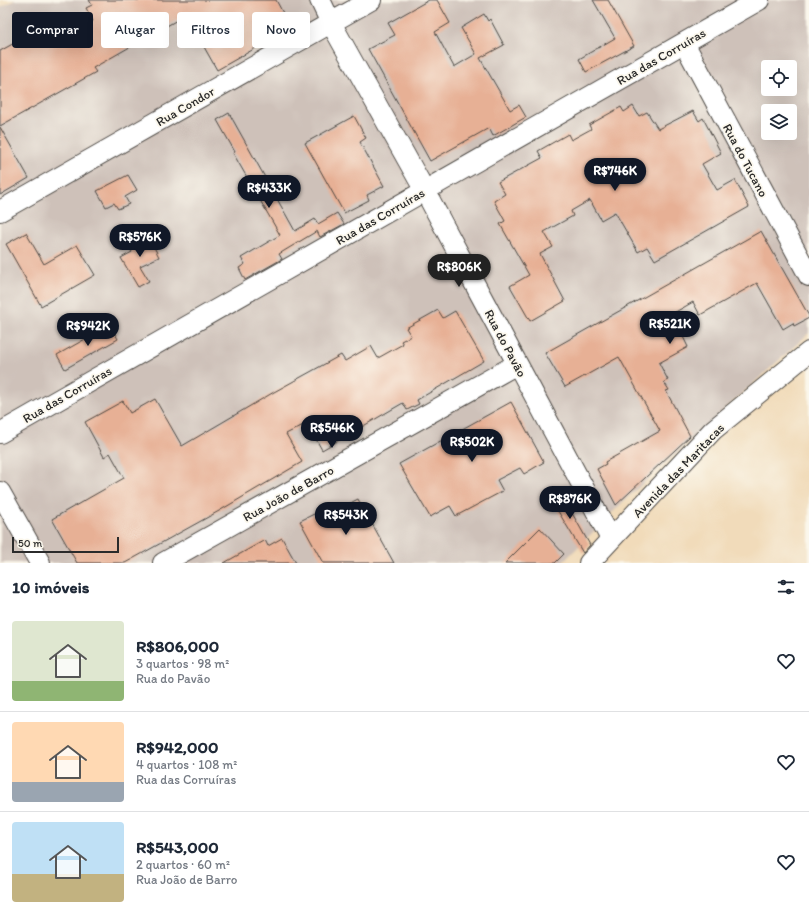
<!DOCTYPE html>
<html lang="pt">
<meta charset="utf-8">
<style>
body{margin:0;font-family:Itim,sans-serif;background:#f2f2f3;color:#1f2937;height:100vh;display:flex;flex-direction:column;font-size:15px;white-space:nowrap}
*{box-sizing:border-box;margin:0}
p{font-size:13px;color:#747a83}
.icon{flex:none;width:22px;height:22px;fill:none;stroke:currentColor;stroke-width:2;stroke-linecap:round;stroke-linejoin:round}
.map{position:relative;height:563px;overflow:hidden}
.sheet{display:flex;flex-direction:column;background:#fff;flex:1}
.sheet>*{flex:none}
.hud{position:absolute;left:12px;top:12px;width:400px;height:36px;display:flex;gap:8px}
.buttons{position:absolute;left:761px;top:60px;display:grid;gap:8px}
.buttons a{display:grid;place-items:center;width:36px;height:36px;border-radius:4px;background:#fff;box-shadow:0 4px 16px #0002;font-size:20px}
.scale{position:absolute;left:12px;bottom:10px;width:107px;box-sizing:border-box;padding-left:4px;border:2px solid #2b2b2b;border-top:0;font-size:11px;line-height:14px;white-space:nowrap;color:#2b2b2b;-webkit-text-stroke:3px #fbf7ec;paint-order:stroke}
.price{position:absolute;translate:-50% -34px;padding:0 9px;border-radius:14px;background:#111827;color:#fff;font-size:13px;line-height:26px;filter:drop-shadow(0 1px 2px #0008)}
.price::after{content:'';position:absolute;left:50%;top:24px;width:12px;height:9px;margin-left:-6px;background:inherit;clip-path:polygon(0 0,100% 0,50% 100%)}
.price.current{background:#222;color:#fff}
ul{padding:0;list-style:none}
li{display:flex;align-items:center;gap:12px;height:100px;padding:0 12px}
li+li{border-top:1px solid #e0e1e3}
li span{display:grid;place-items:center;flex:none;width:112px;height:80px;border-radius:4px;color:#555}
li>.icon{margin-inline-start:auto}
span .icon{width:48px;height:48px;fill:#fffc;stroke-width:1}
li b{font-size:17px}
h2{display:flex;justify-content:space-between;align-items:center;height:48px;padding:0 12px;font-size:17px}
.pill{padding:0 14px;border-radius:4px;background:#fff;box-shadow:0 4px 16px #0002;font-size:14px;line-height:36px}
.pill.current{background:#111827;color:#fff}
.map>svg:first-child{display:block}
</style>
<div class="map">
<svg width="809" height="563" viewBox="0 0 809 563">
<rect width="100%" height="100%" fill="#fbf7ec"/>
<filter id="ink" filterUnits="userSpaceOnUse"><feTurbulence type="fractalNoise" baseFrequency=".025" numOctaves="2"/><feDisplacementMap in="SourceGraphic" scale="8" xChannelSelector="R" yChannelSelector="G"/><feConvolveMatrix kernelMatrix="1 2 1 2 8 2 1 2 1" color-interpolation-filters="sRGB"/></filter>
<filter id="wash" filterUnits="userSpaceOnUse"><feTurbulence type="fractalNoise" baseFrequency=".012" numOctaves="4" result="noise"/><feDisplacementMap in="SourceGraphic" scale="16" xChannelSelector="R" yChannelSelector="G"/><feGaussianBlur stdDeviation="0.9" result="paint"/><feColorMatrix in="noise" values="0 0 0 0 0 0 0 0 0 0 0 0 0 0 0 0 0 1.4 0 .05"/><feComposite in="paint" operator="in"/></filter>
<g filter="url(#wash)">
<rect width="100%" height="100%" fill="#f1dbba"/>
<path fill="#cec1b9" fill-rule="evenodd" d="M15 0H809V333L626 499 562 563H0V8ZM768 67H790V89H768ZM768 111H790V133H768Z"/>
<g id="blocks">
<path fill="#e7b095" d="M89 0H276L291 28 217 70 186 15 93 68 96 72 0 126V51L63 16 73 33 93 21 86 8 92 5Z
M429 0H437L450 23 435 32 454 67 476 54 461 28 484 14 488 21 490 19 504 45 480 58 510 110 519 105 526 117 493 136 489 128 430 161 368 49 395 35 388 23Z
M593 0H608L634 46 586 72 579 59 615 38Z
M633 106 639 116 647 112 658 129 693 111 699 121 703 118 721 153 702 164 717 190 735 180 749 207 655 260 647 247 638 252 615 212 601 220 590 200 571 211 573 216 544 232 553 247 540 254 565 301 530 321 510 286 529 275 500 224 505 221 494 201 505 194 498 182 542 158 538 151 568 134 571 140 591 129 589 125 621 107 624 112Z
M229 113 295 231 315 219 318 224 337 213 344 224 320 237 317 231 279 254 282 259 245 280 239 268 245 264 241 258 280 235 233 153 235 152 217 120Z
M354 116 366 138 360 142 384 186 367 195 369 200 344 213 305 143Z
M0 127 29 178 0 195Z
M128 175 137 190 125 197 129 204 118 209 114 203 106 207 97 191Z
M761 231 809 316V318L794 326 793 323 783 329 757 283 700 315 693 302 672 314 688 347 659 363 668 380 664 382 669 390 666 391 690 436 616 505 597 469 606 464 605 462 660 431 619 357 565 387 545 353Z
M26 233 44 264 77 245 95 275 41 306 6 244Z
M147 233 159 257 140 266 149 281 138 287 121 258 132 252 128 244Z
M438 310 443 318 455 311 484 361 417 400 419 404 407 410 403 403 322 450 307 423 286 434 302 462 219 511 125 563H77L52 519 124 478 110 453 104 457 85 422 123 401 130 413 155 399 182 446 274 392 341 355 345 361 371 346 378 358 403 344 401 341 411 336 406 328Z
M110 325 118 339 65 369 57 355Z
M511 402 544 462 524 474 520 468 497 480 503 491 456 516 450 506 430 517 399 464Z
M559 490 590 545 583 553 549 496Z
M358 499 363 509 367 507 373 518 370 520 394 563H323L300 521 322 510 325 516Z
M540 528 564 554 555 563H505Z
M282 538 296 563H224L265 540 268 546Z"/>
</g>
</g>
<g filter="url(#ink)">
<use href="#blocks" fill-opacity="0" stroke="#494540" stroke-width="1"/>
<g fill="none" stroke-linecap="round" stroke-linejoin="round">
<defs>
<path id="minor" d="M320 0 331 23 425 191 611 539
M684 43 809 276
M0 211 371 0
M0 433 759 0
M0 492 40 563
M163 563 517 364
M589 563 713 430 809 352"/>
</defs>
<use href="#minor" stroke="#494540" stroke-width="22"/>
<use href="#minor" stroke="#fff" stroke-width="20"/>
</g>
</g>
<g text-anchor="middle" stroke-width="3.5" stroke-linejoin="round" paint-order="stroke">
<g font-size="13" fill="#2b2b2b" stroke="#fbf7ec">
<text transform="translate(661 56) rotate(-30)" y="5">Rua das Corruíras</text>
<text transform="translate(185 106) rotate(-30)" y="5">Rua Condor</text>
<text transform="translate(746 160) rotate(62)" y="5">Rua do Tucano</text>
<text transform="translate(380 216) rotate(-30)" y="5">Rua das Corruíras</text>
<text transform="translate(506 343) rotate(62)" y="5">Rua do Pavão</text>
<text transform="translate(67 394) rotate(-30)" y="5">Rua das Corruíras</text>
<text transform="translate(678 470) rotate(-46)" y="5">Avenida das Maritacas</text>
<text transform="translate(288 493) rotate(-29)" y="5">Rua João de Barro</text>
</g>
</g>
</svg>
<div class="buttons">
<a><svg class="icon" aria-label="locate" viewBox="0 0 24 24"><circle cx="12" cy="12" r="6"/><path d="M12 2v4M12 18v4M2 12h4M18 12h4"/></svg></a>
<a><svg class="icon" aria-label="layers" viewBox="0 0 24 24"><path d="M12 4l9 5-9 5-9-5zM3 14l9 5 9-5"/></svg></a>
</div>
<div class="scale">50 m</div>
<b class="price" style="left:615px;top:192px">R$746K</b>
<b class="price" style="left:269px;top:209px">R$433K</b>
<b class="price" style="left:140px;top:258px">R$576K</b>
<b class="price current" style="left:459px;top:288px">R$806K</b>
<b class="price" style="left:670px;top:345px">R$521K</b>
<b class="price" style="left:88px;top:347px">R$942K</b>
<b class="price" style="left:332px;top:449px">R$546K</b>
<b class="price" style="left:472px;top:463px">R$502K</b>
<b class="price" style="left:570px;top:520px">R$876K</b>
<b class="price" style="left:346px;top:536px">R$543K</b>
<div class="hud">
<a class="pill current">Comprar</a>
<a class="pill">Alugar</a>
<a class="pill">Filtros</a>
<a class="pill">Novo</a>
</div>
</div>
<section class="sheet">
<h2>10 imóveis<svg class="icon" aria-label="filters" viewBox="0 0 24 24"><path d="M4 7h16M4 17h16"/><circle cx="9" cy="7" r="2"/><circle cx="15" cy="17" r="2"/></svg></h2>
<ul>
<li><span style="background:linear-gradient(#dfe7d0 75%,#8fb573 0)"><svg class="icon" aria-label="home" viewBox="0 0 24 24"><path d="M3 11l9-7 9 7M6 9v11h12V9"/></svg></span><div><b>R$806,000</b><p>3 quartos · 98 m²</p><p>Rua do Pavão</p></div><svg class="icon" aria-label="heart" viewBox="0 0 24 24"><path d="M12 20l-8-8c-3-5 5-10 8-4 3-6 11-1 8 4z"/></svg></li>
<li><span style="background:linear-gradient(#ffd9b3 75%,#9aa5b1 0)"><svg class="icon" aria-label="home" viewBox="0 0 24 24"><path d="M3 11l9-7 9 7M6 9v11h12V9"/></svg></span><div><b>R$942,000</b><p>4 quartos · 108 m²</p><p>Rua das Corruíras</p></div><svg class="icon" aria-label="heart" viewBox="0 0 24 24"><path d="M12 20l-8-8c-3-5 5-10 8-4 3-6 11-1 8 4z"/></svg></li>
<li><span style="background:linear-gradient(#bfe0f5 65%,#c2b280 0)"><svg class="icon" aria-label="home" viewBox="0 0 24 24"><path d="M3 11l9-7 9 7M6 9v11h12V9"/></svg></span><div><b>R$543,000</b><p>2 quartos · 60 m²</p><p>Rua João de Barro</p></div><svg class="icon" aria-label="heart" viewBox="0 0 24 24"><path d="M12 20l-8-8c-3-5 5-10 8-4 3-6 11-1 8 4z"/></svg></li>
</ul>
</section>
